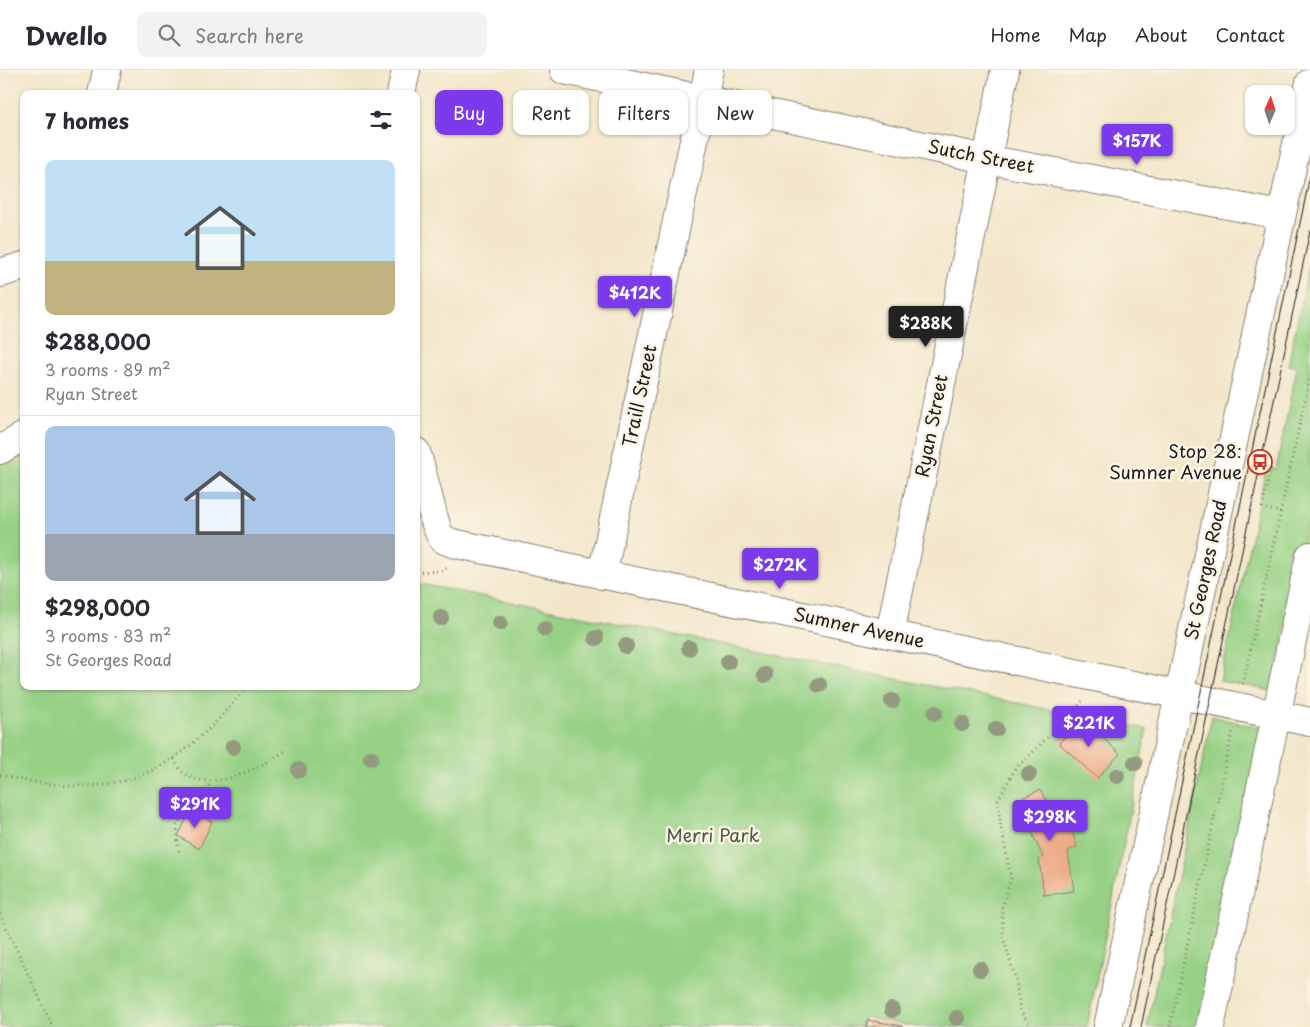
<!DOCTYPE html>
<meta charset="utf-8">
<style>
body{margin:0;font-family:"Playpen Sans",sans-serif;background:#f2f2f3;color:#2b2b33;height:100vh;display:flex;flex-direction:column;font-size:19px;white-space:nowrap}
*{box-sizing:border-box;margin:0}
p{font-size:16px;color:#7c7c81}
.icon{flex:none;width:28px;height:28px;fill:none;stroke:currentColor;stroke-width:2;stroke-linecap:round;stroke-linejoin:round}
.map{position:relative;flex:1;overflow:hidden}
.drawer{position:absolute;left:20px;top:20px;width:400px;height:600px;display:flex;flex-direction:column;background:#fff;border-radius:10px;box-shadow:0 1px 4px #0004}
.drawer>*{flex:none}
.guide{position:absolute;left:435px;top:20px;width:475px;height:45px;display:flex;gap:10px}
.needle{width:32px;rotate:3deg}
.buttons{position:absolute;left:1245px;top:15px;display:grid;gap:10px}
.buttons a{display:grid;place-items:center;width:50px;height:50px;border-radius:10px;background:#fff;box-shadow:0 1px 4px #0004;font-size:25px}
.price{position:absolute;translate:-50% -42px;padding:0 11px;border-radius:5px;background:#7c3aed;color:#fff;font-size:16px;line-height:32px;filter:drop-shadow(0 1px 2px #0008)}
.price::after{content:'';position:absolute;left:50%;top:30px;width:15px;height:11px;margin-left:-8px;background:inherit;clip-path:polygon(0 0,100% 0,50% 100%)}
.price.current{background:#222;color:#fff}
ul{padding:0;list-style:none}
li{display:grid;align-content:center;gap:10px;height:265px;padding:0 25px}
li+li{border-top:1px solid #e1e1e2}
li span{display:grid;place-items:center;height:155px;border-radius:10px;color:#555}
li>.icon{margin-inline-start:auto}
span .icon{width:90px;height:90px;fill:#fffc;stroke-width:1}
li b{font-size:21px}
h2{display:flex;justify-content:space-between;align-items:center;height:60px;padding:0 25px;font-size:21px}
.chip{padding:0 18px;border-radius:10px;background:#fff;box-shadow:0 1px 4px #0004;font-size:18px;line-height:45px}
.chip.current{background:#7c3aed;color:#fff}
header{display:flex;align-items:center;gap:30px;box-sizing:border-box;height:70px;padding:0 25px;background:#fff;border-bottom:1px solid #e1e1e2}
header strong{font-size:24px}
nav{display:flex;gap:28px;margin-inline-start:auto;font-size:18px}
.search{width:350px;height:45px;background:#f2f2f3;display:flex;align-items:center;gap:12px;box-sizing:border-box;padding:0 18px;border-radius:10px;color:#7c7c81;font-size:19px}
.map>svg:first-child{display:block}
</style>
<header>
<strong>Dwello</strong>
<div class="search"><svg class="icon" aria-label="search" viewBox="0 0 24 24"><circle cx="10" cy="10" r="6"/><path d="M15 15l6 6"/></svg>Search here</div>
<nav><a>Home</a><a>Map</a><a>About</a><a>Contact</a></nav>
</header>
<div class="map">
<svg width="1310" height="957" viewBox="0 0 1310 957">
<rect width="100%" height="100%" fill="#fcf5e5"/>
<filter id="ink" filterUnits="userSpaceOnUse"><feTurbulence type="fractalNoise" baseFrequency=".02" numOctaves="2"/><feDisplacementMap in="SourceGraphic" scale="10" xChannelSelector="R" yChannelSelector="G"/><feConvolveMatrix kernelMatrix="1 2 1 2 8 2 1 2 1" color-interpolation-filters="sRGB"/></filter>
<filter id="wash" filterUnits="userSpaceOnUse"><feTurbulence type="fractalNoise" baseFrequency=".0096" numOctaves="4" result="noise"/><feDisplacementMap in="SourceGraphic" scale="20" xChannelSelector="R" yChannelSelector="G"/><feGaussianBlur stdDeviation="1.12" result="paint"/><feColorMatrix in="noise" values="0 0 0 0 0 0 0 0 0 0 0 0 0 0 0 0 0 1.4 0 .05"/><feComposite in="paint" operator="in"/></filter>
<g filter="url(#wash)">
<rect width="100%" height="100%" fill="#f3e6ca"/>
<path fill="#96d185" stroke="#597650" d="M1310 192V442L1272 621 1220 611 1266 398 1276 399 1297 297 1288 295Z
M24 379V616H416V513L1147 659 1087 957H916L864 947 862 957H0V391Z
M1212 646 1263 659 1199 957H1147Z"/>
<g id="blocks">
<path fill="#edab88" d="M1081 648 1120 684 1097 708 1059 673Z
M1040 720 1054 743 1064 739 1077 777 1068 781 1074 821 1044 825 1039 789 1043 787 1017 730Z
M191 740 212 752 199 779 178 766Z
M867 950 902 956V957H866Z"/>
</g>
</g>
<g filter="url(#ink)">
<use href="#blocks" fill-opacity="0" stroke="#888173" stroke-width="1"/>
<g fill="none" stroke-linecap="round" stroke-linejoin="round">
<defs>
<path id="minor" d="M564 0 986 89 1281 145
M102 24 107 0
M401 24 406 0
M0 203 24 196
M0 380 24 366
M416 382C422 398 435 461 442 468 446 471 452 473 457 474L1310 652
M602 505 709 0
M890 564 1005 0"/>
<path id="highway" d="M1108 957 1310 13
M1210 957 1310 486"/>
</defs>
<use href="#minor" stroke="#888173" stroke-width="30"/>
<use href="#highway" stroke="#888173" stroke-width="30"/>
<path stroke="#888173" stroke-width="3" stroke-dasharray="1 4" stroke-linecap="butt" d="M1271 398 1262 438 1279 442
M416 502 442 501 447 498
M1243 614 1310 307
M174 689C192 733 258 700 285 681
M0 705C119 733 171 708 248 616
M179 781C174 750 177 741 209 735V711
M0 844 53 957
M1031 957 1020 941 1016 910 1003 867 1002 838 1011 808 1000 752 998 730 1015 699 1070 646 1083 630
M1170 957 1233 659"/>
<use href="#minor" stroke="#fff" stroke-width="28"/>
<use href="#highway" stroke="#fff" stroke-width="28"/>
<path stroke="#1c1c1c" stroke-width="1" d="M1130 957 1310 106
M1141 957 1310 161"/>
</g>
<g fill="#949a7f">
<circle cx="441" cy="548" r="8"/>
<circle cx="500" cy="553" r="8"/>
<circle cx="545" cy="559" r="8"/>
<circle cx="596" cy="568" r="8"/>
<circle cx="626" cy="576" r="8"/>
<circle cx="689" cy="578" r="8"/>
<circle cx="728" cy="592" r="8"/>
<circle cx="765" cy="605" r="8"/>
<circle cx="819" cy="615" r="8"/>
<circle cx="892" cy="631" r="8"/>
<circle cx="935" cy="643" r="8"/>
<circle cx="962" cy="654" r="8"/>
<circle cx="996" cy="659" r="8"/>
<circle cx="233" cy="677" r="8"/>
<circle cx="371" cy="688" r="8"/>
<circle cx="1135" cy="693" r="8"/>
<circle cx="299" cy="700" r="8"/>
<circle cx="1029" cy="704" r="8"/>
<circle cx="1117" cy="706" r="8"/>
<circle cx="980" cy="899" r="8"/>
<circle cx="892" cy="940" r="8"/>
<circle cx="957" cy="948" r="8"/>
</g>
</g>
<defs>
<symbol id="bus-ring" viewBox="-11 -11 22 22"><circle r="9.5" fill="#fcf5e5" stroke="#c8321e" stroke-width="1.5"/><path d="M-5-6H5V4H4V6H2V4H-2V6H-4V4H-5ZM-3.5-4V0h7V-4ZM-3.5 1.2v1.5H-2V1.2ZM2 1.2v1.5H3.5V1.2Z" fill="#c8321e"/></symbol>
</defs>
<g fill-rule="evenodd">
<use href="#bus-ring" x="1246" y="378" width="28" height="28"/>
</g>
<g text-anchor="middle" stroke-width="5" stroke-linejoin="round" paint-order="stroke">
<g font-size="18" fill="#1c1c1c" stroke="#fcf5e5">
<text transform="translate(981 87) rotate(11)" y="6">Sutch Street</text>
<text transform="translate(640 326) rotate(-78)" y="6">Traill Street</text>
<text transform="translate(932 356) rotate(-79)" y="6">Ryan Street</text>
<text transform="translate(1206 500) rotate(-78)" y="6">St Georges Road</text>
<text transform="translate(859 558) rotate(12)" y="6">Sumner Avenue</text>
</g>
<g font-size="18" fill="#1c1c1c" stroke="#fcf5e5" text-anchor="end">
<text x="1242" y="388">Stop 28:<tspan x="1242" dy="21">Sumner Avenue</tspan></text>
</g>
<g font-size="18" fill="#475b41" stroke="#fcf5e5">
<text x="713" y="772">Merri Park</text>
</g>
</g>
</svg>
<div class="buttons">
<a><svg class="needle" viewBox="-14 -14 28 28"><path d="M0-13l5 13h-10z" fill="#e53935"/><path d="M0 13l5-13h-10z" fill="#7c7c81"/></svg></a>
</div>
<b class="price" style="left:1137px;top:96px">$157K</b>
<b class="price" style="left:635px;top:248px">$412K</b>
<b class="price current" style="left:926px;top:278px">$288K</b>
<b class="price" style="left:780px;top:520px">$272K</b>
<b class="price" style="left:1089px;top:678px">$221K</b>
<b class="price" style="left:195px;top:759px">$291K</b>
<b class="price" style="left:1050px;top:772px">$298K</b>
<div class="guide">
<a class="chip current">Buy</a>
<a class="chip">Rent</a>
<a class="chip">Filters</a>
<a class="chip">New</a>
</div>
<section class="drawer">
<h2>7 homes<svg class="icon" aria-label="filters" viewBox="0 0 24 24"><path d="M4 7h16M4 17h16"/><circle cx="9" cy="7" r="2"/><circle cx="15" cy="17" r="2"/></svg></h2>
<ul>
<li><span style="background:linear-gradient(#bfe0f5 65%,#c2b280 0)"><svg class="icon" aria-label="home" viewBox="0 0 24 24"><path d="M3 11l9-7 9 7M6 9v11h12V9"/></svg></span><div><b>$288,000</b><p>3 rooms · 89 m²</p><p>Ryan Street</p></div></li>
<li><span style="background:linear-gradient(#a9c7e8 70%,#9aa5b1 0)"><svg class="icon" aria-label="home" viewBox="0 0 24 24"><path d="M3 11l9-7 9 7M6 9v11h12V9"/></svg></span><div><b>$298,000</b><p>3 rooms · 83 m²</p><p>St Georges Road</p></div></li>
</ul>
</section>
</div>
